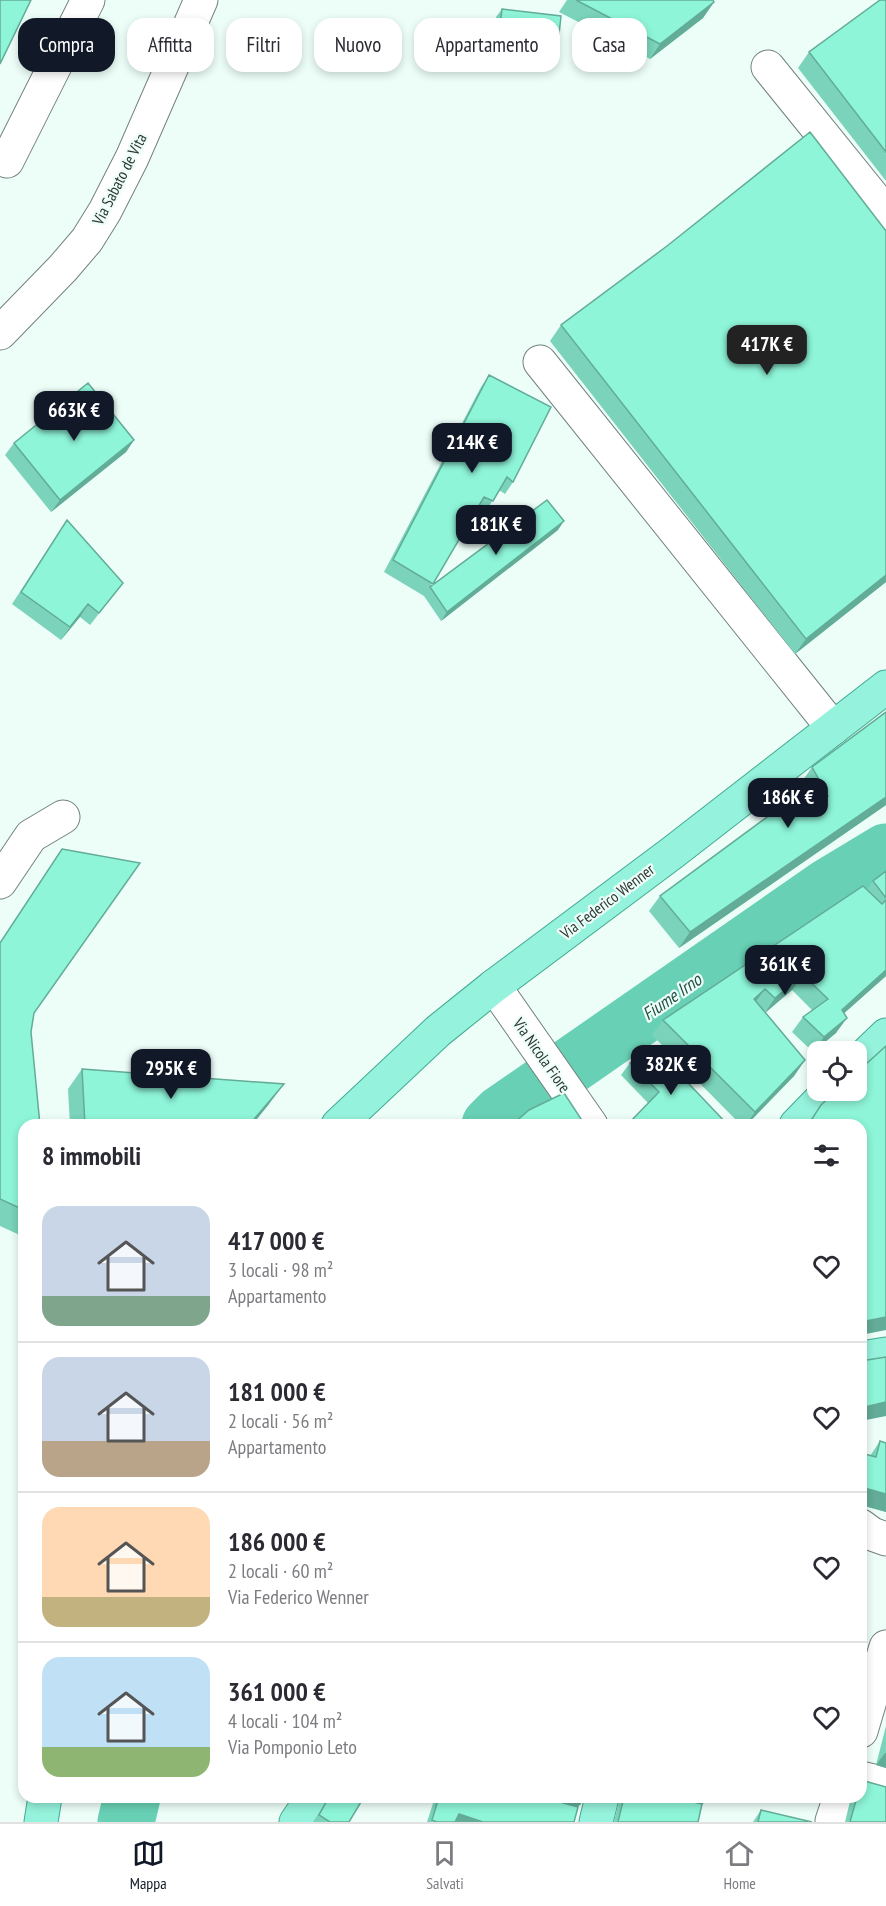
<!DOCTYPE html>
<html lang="it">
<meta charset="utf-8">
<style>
body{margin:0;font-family:"PT Sans Narrow",sans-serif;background:#f7f7f7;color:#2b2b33;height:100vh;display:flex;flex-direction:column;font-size:22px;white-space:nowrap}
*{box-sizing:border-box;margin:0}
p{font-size:20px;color:#7c7c81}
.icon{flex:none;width:33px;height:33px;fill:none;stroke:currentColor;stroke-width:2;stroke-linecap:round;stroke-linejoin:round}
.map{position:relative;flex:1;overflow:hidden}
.details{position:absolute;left:18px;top:1119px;width:849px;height:684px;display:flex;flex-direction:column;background:#fff;border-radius:18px;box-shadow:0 3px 9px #0003}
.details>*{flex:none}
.banner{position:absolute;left:18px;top:18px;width:850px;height:54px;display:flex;gap:12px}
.tools{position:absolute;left:807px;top:1041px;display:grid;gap:12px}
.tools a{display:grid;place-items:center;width:60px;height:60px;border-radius:12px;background:#fff;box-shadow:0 3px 9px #0003;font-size:30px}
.price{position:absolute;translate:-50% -51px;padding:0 14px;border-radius:12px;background:#111827;color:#fff;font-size:20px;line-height:39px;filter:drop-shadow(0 2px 3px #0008)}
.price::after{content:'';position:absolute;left:50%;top:36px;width:18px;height:14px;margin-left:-9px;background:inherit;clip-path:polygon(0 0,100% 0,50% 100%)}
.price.selected{background:#222;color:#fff}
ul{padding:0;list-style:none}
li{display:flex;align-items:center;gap:18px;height:150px;padding:0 24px}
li+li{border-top:2px solid #e1e1e2}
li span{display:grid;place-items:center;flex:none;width:168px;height:120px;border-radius:18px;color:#555}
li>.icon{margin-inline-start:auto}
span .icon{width:72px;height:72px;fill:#fffc;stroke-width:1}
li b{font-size:26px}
h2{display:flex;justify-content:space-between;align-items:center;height:72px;padding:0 24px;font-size:26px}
.pill{padding:0 21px;border-radius:18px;background:#fff;box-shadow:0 3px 9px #0003;font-size:21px;line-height:54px}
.pill.selected{background:#111827;color:#fff}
.menu{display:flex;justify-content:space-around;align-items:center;height:84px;border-top:2px solid #e1e1e2;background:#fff;font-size:16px;color:#7c7c81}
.menu a{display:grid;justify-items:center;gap:3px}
.menu .selected{color:#111827}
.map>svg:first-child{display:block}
</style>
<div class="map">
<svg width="886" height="1822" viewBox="0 0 886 1822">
<rect width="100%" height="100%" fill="#edfef8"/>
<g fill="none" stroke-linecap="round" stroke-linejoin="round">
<path stroke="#68d0b4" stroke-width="57" d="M490 1125 501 1114 828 887 886 852
M126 1822 132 1797"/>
<defs>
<path id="minor" d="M768 67 886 213
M7 161 88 0
M0 333 63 268 87 240 105 211 132 158 201 0
M540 362 833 728
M0 882 31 836 63 817
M494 986 591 1125
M861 1526 872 1534 886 1539
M861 1731 886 1647
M861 1778 886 1784
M832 1821 840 1797"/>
<path id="major" d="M856 1064 886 1035
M338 1125 438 1031 494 986 672 853 886 687
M796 1125 830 1090
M861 1358 886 1354
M41 1822 45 1797
M296 1822 313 1797
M596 1822 602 1797"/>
</defs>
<use href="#minor" stroke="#73827d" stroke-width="35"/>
<use href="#major" stroke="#44aa92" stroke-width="35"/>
<use href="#minor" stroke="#fff" stroke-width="33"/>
<use href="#major" stroke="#95f2dc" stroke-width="33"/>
</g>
<path fill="#7ad3ba" d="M567 0H713L714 2 703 18 650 59 559 12Z
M886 0V181L798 68 809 52Z
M502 9 558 44 552 53 493 45 496 17Z
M561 325 886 582 795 654 550 341Z
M489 375 513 482 505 494 499 490 485 513 476 510 430 587 558 530 441 621 424 596 384 572 481 387Z
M134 440 126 452 51 512 5 455 14 443Z
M67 520 123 583 90 625 80 617 61 640 12 604Z
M886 712V805L679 948 649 911 660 896 805 789 801 783 812 767Z
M62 849 31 1032 24 1125V1237L0 1226V942Z
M886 871V976L844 1013 836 1033 813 1052 792 1032 803 1017 812 1010 792 990 765 1012 805 1060 794 1076 747 1125H741L652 1035 663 1020 867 889 873 881Z
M630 1063 728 1125 648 1103 621 1075Z
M82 1069 269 1104 252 1125H70L68 1089Z
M880 1441 886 1512 861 1505V1453L870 1456Z
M886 1726V1768L876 1765Z
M329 1797H364L349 1822H313Z
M435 1797H582L580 1804 578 1807 574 1822H427Z
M620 1797H706L702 1804 698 1822H614Z
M851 1797H861L886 1822H845Z
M761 1810 812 1822H753Z"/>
<path fill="#63ac97" d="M714 2 703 18 650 59 660 44Z
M499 37 558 44 552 53 493 45Z
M134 440 126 452 51 512 60 500Z
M564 521 558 530 441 621 447 612Z
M886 575V582L795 654 806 639Z
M88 604 80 617 61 640 70 627Z
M886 797V805L679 948 690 932Z
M886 970V976L831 1025 842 1010Z
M803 975 792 990 764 1014 775 998Z
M765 989 754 1004V999Z
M847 1018 836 1033 813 1052 824 1037Z
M805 1060 794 1076 746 1125 755 1112Z
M284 1084 269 1104 252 1125H249Z
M886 1317V1330L861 1335V1322Z
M886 1402V1416L861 1421 865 1407Z
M861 1487 886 1494V1512L861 1505Z
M885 1753H886V1768L876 1765Z
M510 1797H556L580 1804 572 1816Z
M632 1797H690L705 1801 696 1813Z
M459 1814 483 1822H454Z"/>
<path fill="#8ef5d8" stroke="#63ac97" stroke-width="1.5" d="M0 0H31L0 64Z
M576 0H713L714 2 660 44Z
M880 0H886V152L809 52Z
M502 9 561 16 558 44 499 37Z
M810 132 886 231V575L806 639 561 325 667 246Z
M489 375 551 407 513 482 507 477 493 501 484 497 433 584 393 560Z
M88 383 134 440 60 500 14 443Z
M547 500 564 521 447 612 430 587Z
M67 520 123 583 99 613 88 604 70 627 21 592Z
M886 712V797L690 932 660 896 809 786 820 801 828 796 812 767Z
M62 849 140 863 34 1013 31 1032 40 1125H24V1210L0 1199V943Z
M886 871V898L873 881Z
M863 886 882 904 886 900V970L842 1010 847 1018 824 1037 803 1017 828 999 803 975 775 998 765 989 754 999 805 1060 755 1112 663 1020Z
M653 1046 728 1125H627L659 1092 630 1063Z
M886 1046V1317L861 1322V1125H808L821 1105 837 1090H856V1073Z
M82 1069 284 1084 249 1125H85Z
M564 1093 585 1125H512L529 1110Z
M886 1357V1402L865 1407 861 1420V1361Z
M880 1441 886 1443V1494L861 1487V1453L876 1457Z
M861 1780 886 1787V1822H850L857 1797H861Z
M329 1797H364L349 1822H330L319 1815Z
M439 1797H542L578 1807 574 1822H483L459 1814 455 1822H437L432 1820Z
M556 1797H582L580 1804Z
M624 1797H673L702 1804 698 1822H618Z
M690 1797H706L705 1801Z
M761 1810 812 1822H758Z"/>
<g text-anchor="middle" stroke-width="4.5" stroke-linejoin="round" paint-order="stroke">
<g font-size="16" fill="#2f3634" stroke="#edfef8">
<text transform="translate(119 179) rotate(-63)" y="6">Via Sabato de Vita</text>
<text transform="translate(607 901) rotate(-37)" y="6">Via Federico Wenner</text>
<text transform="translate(542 1055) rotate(55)" y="6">Via Nicola Fiore</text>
</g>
<g font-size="18" font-style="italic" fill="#225044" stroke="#edfef8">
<text transform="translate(672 997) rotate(-35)" y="6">Fiume Irno</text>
</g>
</g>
</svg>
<div class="tools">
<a><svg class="icon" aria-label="locate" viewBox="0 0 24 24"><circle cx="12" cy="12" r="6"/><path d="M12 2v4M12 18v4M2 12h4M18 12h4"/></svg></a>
</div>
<b class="price selected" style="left:767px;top:376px">417K €</b>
<b class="price" style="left:74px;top:442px">663K €</b>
<b class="price" style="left:472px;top:474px">214K €</b>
<b class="price" style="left:496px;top:556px">181K €</b>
<b class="price" style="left:788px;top:829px">186K €</b>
<b class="price" style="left:785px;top:996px">361K €</b>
<b class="price" style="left:671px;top:1096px">382K €</b>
<b class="price" style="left:171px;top:1100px">295K €</b>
<div class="banner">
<a class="pill selected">Compra</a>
<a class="pill">Affitta</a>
<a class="pill">Filtri</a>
<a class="pill">Nuovo</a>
<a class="pill">Appartamento</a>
<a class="pill">Casa</a>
</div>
<section class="details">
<h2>8 immobili<svg class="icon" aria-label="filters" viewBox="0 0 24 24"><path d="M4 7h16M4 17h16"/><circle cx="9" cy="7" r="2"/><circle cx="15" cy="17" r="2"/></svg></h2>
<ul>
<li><span style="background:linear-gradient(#c9d6e8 75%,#7fa58c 0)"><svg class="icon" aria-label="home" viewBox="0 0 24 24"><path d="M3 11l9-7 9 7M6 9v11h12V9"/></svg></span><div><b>417 000 €</b><p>3 locali · 98 m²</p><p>Appartamento</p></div><svg class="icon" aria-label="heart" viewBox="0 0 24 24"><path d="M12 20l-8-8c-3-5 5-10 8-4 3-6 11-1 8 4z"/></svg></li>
<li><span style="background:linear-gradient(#c9d6e8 70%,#b9a48a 0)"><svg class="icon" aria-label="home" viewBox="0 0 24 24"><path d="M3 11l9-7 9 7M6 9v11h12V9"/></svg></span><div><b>181 000 €</b><p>2 locali · 56 m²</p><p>Appartamento</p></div><svg class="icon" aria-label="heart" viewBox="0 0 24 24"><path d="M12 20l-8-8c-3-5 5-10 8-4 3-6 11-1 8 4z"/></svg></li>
<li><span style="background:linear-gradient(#ffd9b3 75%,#c2b280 0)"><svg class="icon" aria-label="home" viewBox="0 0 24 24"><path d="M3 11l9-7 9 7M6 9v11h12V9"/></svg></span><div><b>186 000 €</b><p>2 locali · 60 m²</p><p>Via Federico Wenner</p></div><svg class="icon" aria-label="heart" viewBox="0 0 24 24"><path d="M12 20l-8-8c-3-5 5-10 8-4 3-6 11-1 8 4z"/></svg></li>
<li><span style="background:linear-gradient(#bfe0f5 75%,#8fb573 0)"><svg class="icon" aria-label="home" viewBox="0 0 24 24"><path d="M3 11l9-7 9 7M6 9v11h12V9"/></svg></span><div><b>361 000 €</b><p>4 locali · 104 m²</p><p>Via Pomponio Leto</p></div><svg class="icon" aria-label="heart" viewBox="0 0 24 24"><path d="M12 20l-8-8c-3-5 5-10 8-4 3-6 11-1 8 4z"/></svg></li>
</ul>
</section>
</div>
<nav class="menu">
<a class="selected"><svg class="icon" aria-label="map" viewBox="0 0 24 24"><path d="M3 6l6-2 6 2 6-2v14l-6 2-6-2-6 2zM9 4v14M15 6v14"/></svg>Mappa</a>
<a><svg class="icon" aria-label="saved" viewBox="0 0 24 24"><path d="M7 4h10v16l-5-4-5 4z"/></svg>Salvati</a>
<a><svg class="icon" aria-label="home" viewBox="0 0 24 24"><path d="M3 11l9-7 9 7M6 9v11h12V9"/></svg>Home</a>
</nav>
